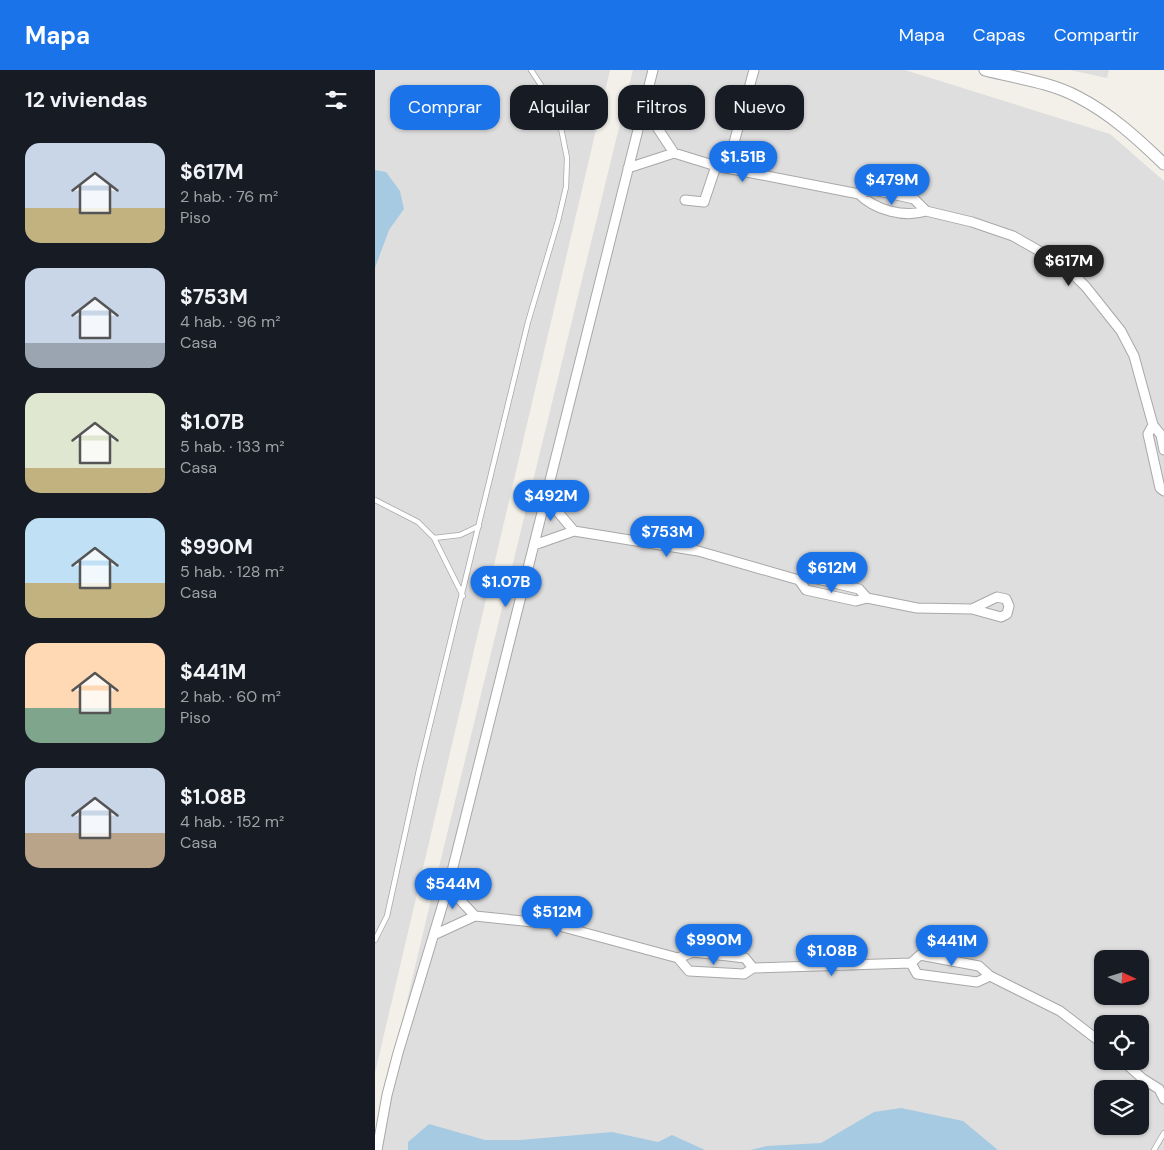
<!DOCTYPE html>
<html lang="es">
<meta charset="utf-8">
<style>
body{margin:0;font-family:"DM Sans",sans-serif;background:#242831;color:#f1f3f6;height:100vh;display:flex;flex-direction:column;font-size:19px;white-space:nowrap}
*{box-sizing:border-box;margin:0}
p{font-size:16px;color:#9ea1a6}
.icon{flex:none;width:28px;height:28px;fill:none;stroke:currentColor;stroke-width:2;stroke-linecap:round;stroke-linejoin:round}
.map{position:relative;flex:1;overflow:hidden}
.sheet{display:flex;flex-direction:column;background:#171b24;width:375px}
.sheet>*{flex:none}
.guide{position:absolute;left:15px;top:15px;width:475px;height:45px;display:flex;gap:10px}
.needle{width:32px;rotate:94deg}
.tools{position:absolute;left:719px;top:880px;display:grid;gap:10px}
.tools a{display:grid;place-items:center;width:55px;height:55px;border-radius:10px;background:#171b24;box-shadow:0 1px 4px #0004;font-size:25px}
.price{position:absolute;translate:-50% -42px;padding:0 11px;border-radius:18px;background:#1a73e8;color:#fff;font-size:16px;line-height:32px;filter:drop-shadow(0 1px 2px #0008)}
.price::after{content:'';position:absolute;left:50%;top:30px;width:15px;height:11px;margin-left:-8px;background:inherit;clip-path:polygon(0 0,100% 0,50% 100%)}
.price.current{background:#222;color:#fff}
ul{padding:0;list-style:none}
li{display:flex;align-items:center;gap:15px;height:125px;padding:0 25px}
li span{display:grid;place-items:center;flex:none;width:140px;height:100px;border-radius:15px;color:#555}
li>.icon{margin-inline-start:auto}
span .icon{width:60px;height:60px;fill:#fffc;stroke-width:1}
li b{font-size:21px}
h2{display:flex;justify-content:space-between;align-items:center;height:60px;padding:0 25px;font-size:21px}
.pill{padding:0 18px;border-radius:15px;background:#171b24;box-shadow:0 1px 4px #0004;font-size:18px;line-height:45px}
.pill.current{background:#1a73e8;color:#fff}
header{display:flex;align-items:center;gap:30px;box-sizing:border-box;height:70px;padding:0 25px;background:#1a73e8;color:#fff}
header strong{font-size:24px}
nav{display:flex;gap:28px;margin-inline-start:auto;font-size:18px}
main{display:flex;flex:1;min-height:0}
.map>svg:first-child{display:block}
</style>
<header>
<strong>Mapa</strong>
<nav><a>Mapa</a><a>Capas</a><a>Compartir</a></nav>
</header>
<main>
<section class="sheet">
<h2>12 viviendas<svg class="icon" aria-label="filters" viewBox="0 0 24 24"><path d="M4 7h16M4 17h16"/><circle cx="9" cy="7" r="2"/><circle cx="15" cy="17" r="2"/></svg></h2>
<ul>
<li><span style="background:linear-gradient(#c9d6e8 65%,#c2b280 0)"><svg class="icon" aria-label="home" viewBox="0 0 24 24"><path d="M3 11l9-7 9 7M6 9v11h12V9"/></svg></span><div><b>$617M</b><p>2 hab. · 76 m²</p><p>Piso</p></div></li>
<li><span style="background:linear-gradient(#c9d6e8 75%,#9aa5b1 0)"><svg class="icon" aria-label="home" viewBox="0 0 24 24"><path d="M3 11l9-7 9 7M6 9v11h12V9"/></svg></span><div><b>$753M</b><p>4 hab. · 96 m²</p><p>Casa</p></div></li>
<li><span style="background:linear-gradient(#dfe7d0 75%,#c2b280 0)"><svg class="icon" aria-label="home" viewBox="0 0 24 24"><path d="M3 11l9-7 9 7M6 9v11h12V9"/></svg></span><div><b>$1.07B</b><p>5 hab. · 133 m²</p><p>Casa</p></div></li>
<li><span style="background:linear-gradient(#bfe0f5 65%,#c2b280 0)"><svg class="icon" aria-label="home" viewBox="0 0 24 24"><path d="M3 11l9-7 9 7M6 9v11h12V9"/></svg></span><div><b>$990M</b><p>5 hab. · 128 m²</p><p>Casa</p></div></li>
<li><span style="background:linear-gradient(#ffd9b3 65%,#7fa58c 0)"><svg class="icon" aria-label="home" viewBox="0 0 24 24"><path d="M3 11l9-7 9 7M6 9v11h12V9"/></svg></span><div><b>$441M</b><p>2 hab. · 60 m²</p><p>Piso</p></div></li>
<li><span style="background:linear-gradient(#c9d6e8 65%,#b9a48a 0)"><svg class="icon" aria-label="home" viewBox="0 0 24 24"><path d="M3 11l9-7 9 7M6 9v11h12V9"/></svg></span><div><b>$1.08B</b><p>4 hab. · 152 m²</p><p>Casa</p></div></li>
</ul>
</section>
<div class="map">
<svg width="789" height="1080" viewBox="0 0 789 1080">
<rect width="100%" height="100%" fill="#f2f0e8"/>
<path fill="#dfdede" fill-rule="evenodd" d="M0 0H235L0 1003Z
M258 0H530L735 64 789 111V1080H0V1065L55 834ZM728 889H765V926H728ZM728 954H765V991H728ZM728 1019H765V1056H728Z
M695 0H734L732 8Z"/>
<path fill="#a6cae2" d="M0 100 11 102 25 121 29 139 14 160 0 198Z
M526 1038 588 1051 623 1080H375L392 1076 446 1073 499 1042Z
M54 1054 110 1070H145L237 1062 283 1072 297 1065 330 1080H33V1072Z"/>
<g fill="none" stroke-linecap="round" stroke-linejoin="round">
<defs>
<path id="service" d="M0 430 43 452 59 468 85 465 104 456
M59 468 88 526
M0 870 12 846 44 700 153 252 183 151 191 117 192 88 186 58 177 32 156 0
M779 1080 789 1063"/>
<path id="minor" d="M268 36 299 83
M253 98 299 83 341 96 484 124 499 120 539 129 551 141 597 152 638 166 689 195 711 217 746 261 759 286 778 355 786 365 789 380
M352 98 379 0
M484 124C500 140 529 148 551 141
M310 130 329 132 341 96
M778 355 773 364 785 418 789 421
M171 428 199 461
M159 475 199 461 323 481 424 510 434 507 484 519 492 528
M424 510 431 520 481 531 492 528 542 538 597 539 626 547 632 544 634 536 631 529 622 527 597 539
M73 817 100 846
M61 864 100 846 177 854 303 888 314 901 369 904 378 898 536 893 545 885 604 896 615 906 685 941 728 974
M303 888 318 882 370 888 378 898
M536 893 542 904 602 912 615 906
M748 991 768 1009 784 1019 789 1029
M2 1080 12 1025 23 983 73 817 278 0"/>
<path id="tertiary" d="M610 0C641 8 675 12 703 27 736 44 763 69 789 94"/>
</defs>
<use href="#service" stroke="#a8a8a8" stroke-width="6"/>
<use href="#minor" stroke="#a8a8a8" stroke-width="11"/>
<use href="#tertiary" stroke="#a8a8a8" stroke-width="13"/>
<use href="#service" stroke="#fff" stroke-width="4.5"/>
<use href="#minor" stroke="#fff" stroke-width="9"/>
<use href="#tertiary" stroke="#fff" stroke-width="11"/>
</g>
</svg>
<div class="tools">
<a><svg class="needle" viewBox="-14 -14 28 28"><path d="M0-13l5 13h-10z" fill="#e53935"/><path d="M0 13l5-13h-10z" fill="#9ea1a6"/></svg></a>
<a><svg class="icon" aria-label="locate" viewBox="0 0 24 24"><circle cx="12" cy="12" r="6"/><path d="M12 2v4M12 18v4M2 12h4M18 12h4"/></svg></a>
<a><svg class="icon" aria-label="layers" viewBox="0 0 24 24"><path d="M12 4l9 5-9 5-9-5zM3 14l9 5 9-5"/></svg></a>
</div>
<b class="price" style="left:368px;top:113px">$1.51B</b>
<b class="price" style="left:517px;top:136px">$479M</b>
<b class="price current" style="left:694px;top:217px">$617M</b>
<b class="price" style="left:176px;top:452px">$492M</b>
<b class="price" style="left:292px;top:488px">$753M</b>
<b class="price" style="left:457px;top:524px">$612M</b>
<b class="price" style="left:131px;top:538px">$1.07B</b>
<b class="price" style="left:78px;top:840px">$544M</b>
<b class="price" style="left:182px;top:868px">$512M</b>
<b class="price" style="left:339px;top:896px">$990M</b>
<b class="price" style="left:577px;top:897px">$441M</b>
<b class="price" style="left:457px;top:907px">$1.08B</b>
<div class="guide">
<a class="pill current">Comprar</a>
<a class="pill">Alquilar</a>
<a class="pill">Filtros</a>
<a class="pill">Nuevo</a>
</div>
</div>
</main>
